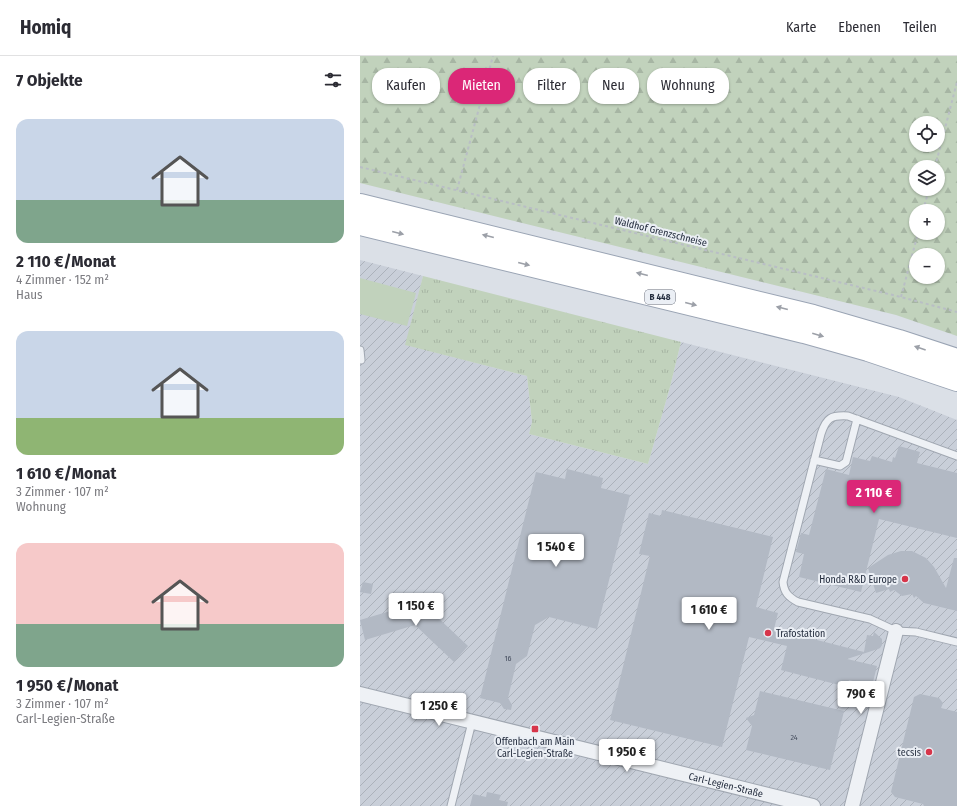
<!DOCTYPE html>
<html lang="de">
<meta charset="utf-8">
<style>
body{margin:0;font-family:"Fira Sans Condensed",sans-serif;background:#f7f7f7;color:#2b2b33;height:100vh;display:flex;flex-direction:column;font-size:15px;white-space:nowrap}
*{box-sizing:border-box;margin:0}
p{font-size:13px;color:#7c7c81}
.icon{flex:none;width:22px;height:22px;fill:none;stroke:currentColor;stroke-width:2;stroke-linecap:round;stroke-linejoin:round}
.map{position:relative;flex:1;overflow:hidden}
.sheet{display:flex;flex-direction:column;background:#fff;width:360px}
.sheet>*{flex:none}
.top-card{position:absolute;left:12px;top:12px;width:380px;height:36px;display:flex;gap:8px}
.controls{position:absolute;left:549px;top:60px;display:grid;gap:8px}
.controls a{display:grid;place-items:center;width:36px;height:36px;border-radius:50%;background:#fff;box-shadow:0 1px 3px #0004;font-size:20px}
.price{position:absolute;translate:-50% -34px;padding:0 9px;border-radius:4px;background:#fff;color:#222;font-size:13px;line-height:26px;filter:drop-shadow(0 1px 2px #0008)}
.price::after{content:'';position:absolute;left:50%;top:24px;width:12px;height:9px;margin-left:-6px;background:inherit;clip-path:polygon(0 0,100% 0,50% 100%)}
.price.on{background:#db2777;color:#fff}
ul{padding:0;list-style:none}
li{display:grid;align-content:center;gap:8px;height:212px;padding:0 16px}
li span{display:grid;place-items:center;height:124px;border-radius:12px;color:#555}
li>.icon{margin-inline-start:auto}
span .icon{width:72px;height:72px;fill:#fffc;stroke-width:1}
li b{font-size:17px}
h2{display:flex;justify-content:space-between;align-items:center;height:48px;padding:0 16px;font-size:17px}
.pill{padding:0 14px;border-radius:16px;background:#fff;box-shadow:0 1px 3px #0004;font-size:14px;line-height:36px}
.pill.on{background:#db2777;color:#fff}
header{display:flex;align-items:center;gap:24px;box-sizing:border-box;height:56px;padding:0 20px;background:#fff;border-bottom:1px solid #e1e1e2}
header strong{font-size:19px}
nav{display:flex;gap:22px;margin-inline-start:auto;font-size:14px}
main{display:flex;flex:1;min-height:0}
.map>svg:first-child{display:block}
</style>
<header>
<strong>Homiq</strong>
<nav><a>Karte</a><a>Ebenen</a><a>Teilen</a></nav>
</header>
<main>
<section class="sheet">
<h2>7 Objekte<svg class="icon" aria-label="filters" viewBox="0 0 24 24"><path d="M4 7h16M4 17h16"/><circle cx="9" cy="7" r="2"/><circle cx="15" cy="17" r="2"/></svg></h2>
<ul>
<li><span style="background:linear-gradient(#c9d6e8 65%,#7fa58c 0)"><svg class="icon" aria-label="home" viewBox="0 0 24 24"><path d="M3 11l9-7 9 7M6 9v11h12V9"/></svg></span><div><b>2 110 €/Monat</b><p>4 Zimmer · 152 m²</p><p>Haus</p></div></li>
<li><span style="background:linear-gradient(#c9d6e8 70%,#8fb573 0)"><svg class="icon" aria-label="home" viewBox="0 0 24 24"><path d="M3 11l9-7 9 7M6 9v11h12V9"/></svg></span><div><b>1 610 €/Monat</b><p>3 Zimmer · 107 m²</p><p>Wohnung</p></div></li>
<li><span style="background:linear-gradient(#f6c9c9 65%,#7fa58c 0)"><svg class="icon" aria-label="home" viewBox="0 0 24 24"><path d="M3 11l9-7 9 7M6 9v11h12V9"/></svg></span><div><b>1 950 €/Monat</b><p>3 Zimmer · 107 m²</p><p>Carl-Legien-Straße</p></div></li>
</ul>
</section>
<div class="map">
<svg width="597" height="750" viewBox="0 0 597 750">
<defs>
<pattern id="industrial-furrows" width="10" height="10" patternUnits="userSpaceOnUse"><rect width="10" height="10" fill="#c9cfd9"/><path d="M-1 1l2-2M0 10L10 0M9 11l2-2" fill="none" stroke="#acb2bb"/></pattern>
<pattern id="grass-tufts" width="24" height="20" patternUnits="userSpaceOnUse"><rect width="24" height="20" fill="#c1d2bc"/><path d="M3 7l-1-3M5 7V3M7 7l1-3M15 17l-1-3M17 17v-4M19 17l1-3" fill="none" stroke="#a6b5a3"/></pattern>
<pattern id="forest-firs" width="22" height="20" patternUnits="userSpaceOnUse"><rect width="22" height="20" fill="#c1d2bc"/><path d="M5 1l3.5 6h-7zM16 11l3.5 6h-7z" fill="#a6b5a3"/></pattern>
</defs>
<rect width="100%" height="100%" fill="#dbe0e7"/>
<path fill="url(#industrial-furrows)" d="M0 204 63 220 46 289 167 320 172 366 169 378 288 408 310 331 321 286 539 341 597 364V750H0Z"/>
<path fill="url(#grass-tufts)" d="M63 220 321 286 310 331 288 408 169 378 172 366 167 320 45 289Z"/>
<path fill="url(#forest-firs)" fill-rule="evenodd" d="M0 0H597V280L536 259 0 127ZM556 67H578V89H556ZM556 111H578V133H556ZM556 155H578V177H556ZM556 199H578V221H556Z"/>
<path fill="#c1d2bc" d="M0 222 56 237 47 270 0 258Z"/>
<path fill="#b2b9c4" d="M539 390 560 396 557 407 597 417V482L519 463 501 536 439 521 444 498 436 496 441 477 449 479 466 413 489 419 493 401 510 405 512 400 532 406 533 401 535 402Z
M207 413 243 422 241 432 270 439 237 573 189 561 175 569 167 600 156 608 148 642 152 649 151 654 144 653 140 647 120 642 176 416 205 423Z
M302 454 413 481 396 551 418 557 414 573 504 596 507 579 513 580 514 576 522 583V589L520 592 518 593 487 603 517 610 512 630 489 624 487 631 421 614 427 590 389 581 362 691 250 664 290 500 279 498 289 457 301 460Z
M541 495H552L566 502 574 511 586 532 594 502H597V555L564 547 556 540 554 542 552 538 542 540 534 534 530 536 529 533 516 537 508 512 528 499Z
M3 526 13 528 11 538 0 536Z
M51 543 55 547 66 549 72 548 74 558 108 590 94 606 55 569 5 584 0 564 44 551Z
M400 635 484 655 470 714 386 694 392 670 386 662 394 659Z
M560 638 579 642 583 647 581 652 597 656V750H564L563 748 535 741 531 736 554 641Z
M127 736 141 739 139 744 148 746 147 750H110L113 738 126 741Z"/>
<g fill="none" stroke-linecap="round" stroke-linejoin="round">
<defs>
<path id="lane" d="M0 294 1 304
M597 400 488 360C471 359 466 362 461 378L423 526C424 536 428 541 438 546L510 563 536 575 556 576 597 586
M454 404 480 410 486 406 497 363
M91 750 112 666"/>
<g id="street">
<path id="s1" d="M0 638 453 750"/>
<path d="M492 750 536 575"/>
</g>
<path id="primary" d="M0 149 453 260 539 285 597 304
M0 168 444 276 508 294 597 324"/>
</defs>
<use href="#lane" stroke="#a0a7b1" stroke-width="9"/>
<use href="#street" stroke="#a0a7b1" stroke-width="16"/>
<use href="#primary" stroke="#9aa4b4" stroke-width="24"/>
<path stroke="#b9bec5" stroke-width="2" stroke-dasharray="3 3" stroke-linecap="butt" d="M0 111 541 241 597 256
M575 111 597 26
M97 134 133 0
M563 155 569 133
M541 241 558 177"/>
<use href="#lane" stroke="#eef1f5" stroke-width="7"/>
<use href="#street" stroke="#eef1f5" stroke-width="14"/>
<use href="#primary" stroke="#fff" stroke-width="22"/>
</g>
<defs><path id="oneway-solid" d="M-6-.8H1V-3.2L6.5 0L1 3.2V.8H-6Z"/></defs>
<g fill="#9ca0a8">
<use href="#oneway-solid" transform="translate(38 177) rotate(14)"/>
<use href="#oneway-solid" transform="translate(128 180) rotate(-166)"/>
<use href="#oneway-solid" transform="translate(164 208) rotate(14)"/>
<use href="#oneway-solid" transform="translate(282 218) rotate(-166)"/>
<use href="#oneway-solid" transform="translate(331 248) rotate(14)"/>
<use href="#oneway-solid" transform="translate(422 252) rotate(-166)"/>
<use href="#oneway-solid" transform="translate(458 279) rotate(16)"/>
<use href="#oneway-solid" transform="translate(560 292) rotate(-161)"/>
</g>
<g fill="#d7354a" stroke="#ebeff5" stroke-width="1.5">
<circle cx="545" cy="523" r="4"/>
<circle cx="408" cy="577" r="4"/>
<rect x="171" y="669" width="8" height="8" rx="2"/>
<circle cx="569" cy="696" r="4"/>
</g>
<g text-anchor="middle" stroke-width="4" stroke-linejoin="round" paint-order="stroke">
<g font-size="8" fill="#485060">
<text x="148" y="605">16</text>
<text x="434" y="684">24</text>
</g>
<rect fill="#ebeff5" stroke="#606775" stroke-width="1" x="285" y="234" width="30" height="14" rx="3"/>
<g font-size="9" font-weight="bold" fill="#242d3e">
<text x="300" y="244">B 448</text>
</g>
<g font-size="10" fill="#242d3e" stroke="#ebeff5">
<text transform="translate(301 175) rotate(14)" y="4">Waldhof Grenzschneise</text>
<text dy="4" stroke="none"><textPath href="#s1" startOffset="377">Carl-Legien-Straße</textPath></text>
</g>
<g font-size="10" fill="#242d3e" stroke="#ebeff5" text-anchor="end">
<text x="537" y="527">Honda R&amp;D Europe</text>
<text x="416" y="581" text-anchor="start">Trafostation</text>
<text x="175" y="689" text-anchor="middle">Offenbach am Main<tspan x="175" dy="12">Carl-Legien-Straße</tspan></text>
<text x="561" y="700">tecsis</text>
</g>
</g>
</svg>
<div class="controls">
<a><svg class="icon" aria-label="locate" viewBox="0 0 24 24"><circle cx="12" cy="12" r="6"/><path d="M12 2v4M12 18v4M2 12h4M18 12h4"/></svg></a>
<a><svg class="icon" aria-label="layers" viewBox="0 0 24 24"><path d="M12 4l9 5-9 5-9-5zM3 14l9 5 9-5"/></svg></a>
<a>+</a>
<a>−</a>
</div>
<b class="price on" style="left:514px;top:458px">2 110 €</b>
<b class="price" style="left:196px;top:512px">1 540 €</b>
<b class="price" style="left:56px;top:571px">1 150 €</b>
<b class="price" style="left:349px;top:575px">1 610 €</b>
<b class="price" style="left:501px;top:659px">790 €</b>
<b class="price" style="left:79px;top:671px">1 250 €</b>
<b class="price" style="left:267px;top:717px">1 950 €</b>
<div class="top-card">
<a class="pill">Kaufen</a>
<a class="pill on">Mieten</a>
<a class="pill">Filter</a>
<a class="pill">Neu</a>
<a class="pill">Wohnung</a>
</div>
</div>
</main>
